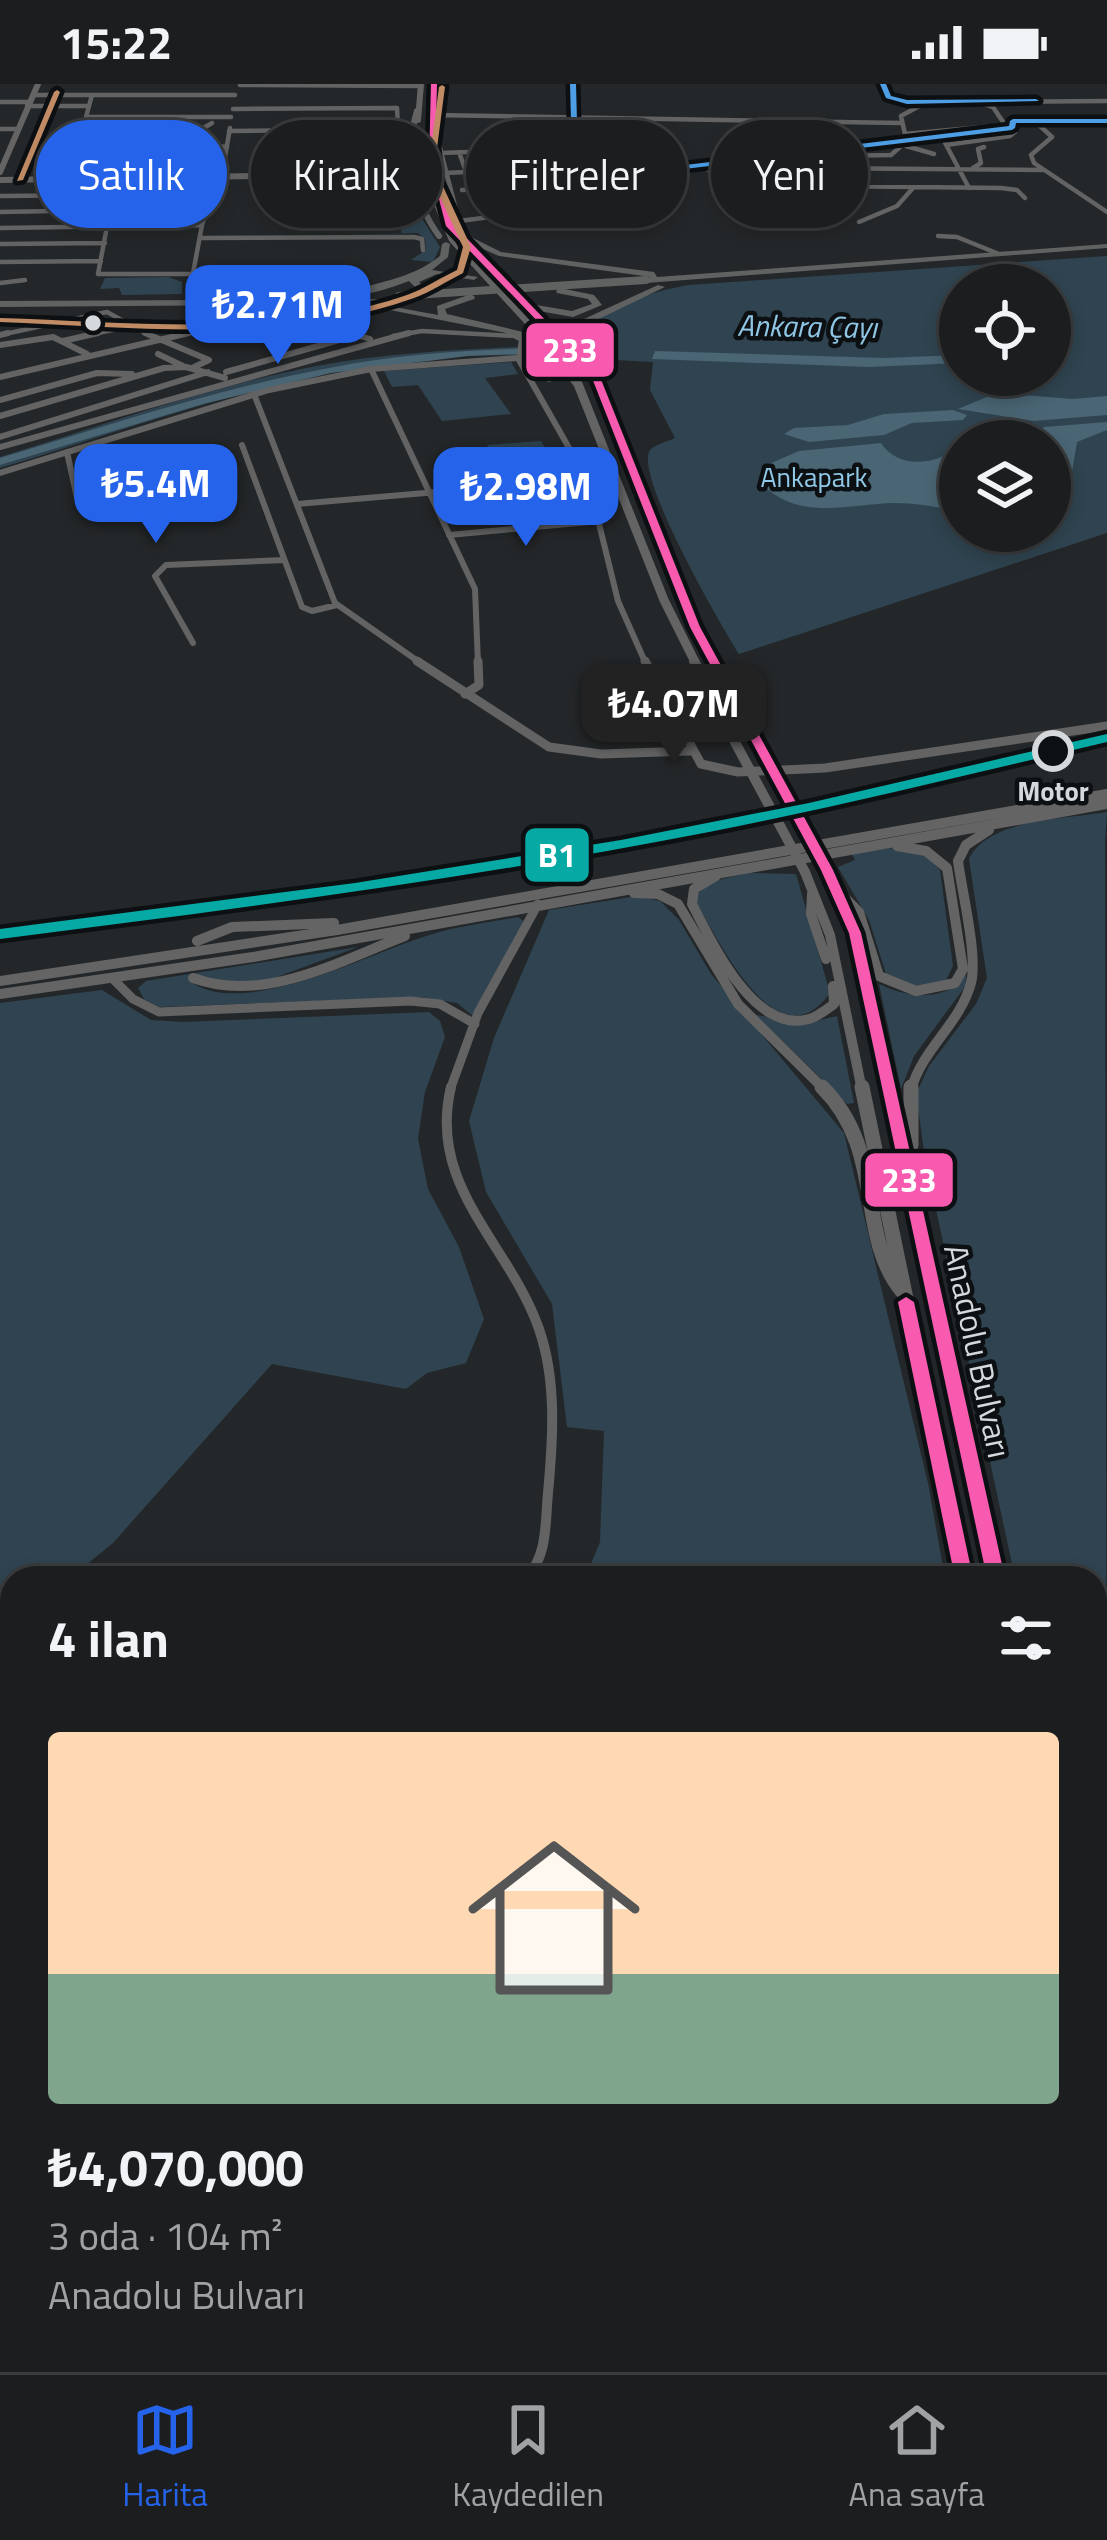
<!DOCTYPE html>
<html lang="tr">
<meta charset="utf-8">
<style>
body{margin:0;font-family:"Titillium Web",sans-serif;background:#242628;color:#f1f3f6;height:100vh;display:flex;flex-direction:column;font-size:45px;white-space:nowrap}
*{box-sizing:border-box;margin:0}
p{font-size:39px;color:#a0a2a4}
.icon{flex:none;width:66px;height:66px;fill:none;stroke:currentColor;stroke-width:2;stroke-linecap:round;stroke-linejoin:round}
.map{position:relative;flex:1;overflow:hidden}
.drawer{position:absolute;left:0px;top:1482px;width:1107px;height:807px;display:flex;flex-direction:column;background:#1b1d1f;border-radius:36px 36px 0 0;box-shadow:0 6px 18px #0003,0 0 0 3px #393b3d}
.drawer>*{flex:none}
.guide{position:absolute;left:36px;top:36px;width:1035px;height:108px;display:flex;gap:24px}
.tools{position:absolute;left:939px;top:180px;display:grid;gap:24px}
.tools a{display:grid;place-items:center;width:132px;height:132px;border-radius:50%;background:#1b1d1f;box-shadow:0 6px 18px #0003,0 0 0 3px #393b3d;font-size:60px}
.price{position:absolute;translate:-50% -102px;padding:0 27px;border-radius:24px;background:#2563eb;color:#fff;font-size:39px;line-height:78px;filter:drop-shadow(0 3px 6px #0008)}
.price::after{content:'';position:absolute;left:50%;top:72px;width:36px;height:27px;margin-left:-18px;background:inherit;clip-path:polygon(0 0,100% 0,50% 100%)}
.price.selected{background:#222;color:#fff}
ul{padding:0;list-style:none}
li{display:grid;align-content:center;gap:24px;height:636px;padding:0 48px}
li+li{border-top:3px solid #393b3d}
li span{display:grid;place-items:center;height:372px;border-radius:12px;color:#555}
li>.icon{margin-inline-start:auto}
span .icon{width:216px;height:216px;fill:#fffc;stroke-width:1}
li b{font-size:51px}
h2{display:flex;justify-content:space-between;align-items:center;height:144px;padding:0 48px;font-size:51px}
.pill{padding:0 42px;border-radius:54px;background:#1b1d1f;box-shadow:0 6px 18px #0003,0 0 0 3px #393b3d;font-size:42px;line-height:108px}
.pill.selected{background:#2563eb;color:#fff}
.status{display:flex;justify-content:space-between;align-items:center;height:84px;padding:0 60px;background:#1b1d1f;direction:ltr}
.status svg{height:33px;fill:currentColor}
.tab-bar{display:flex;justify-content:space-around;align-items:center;height:168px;border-top:3px solid #393b3d;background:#1b1d1f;font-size:33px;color:#a0a2a4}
.tab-bar a{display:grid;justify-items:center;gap:6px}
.tab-bar .selected{color:#2563eb}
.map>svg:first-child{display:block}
</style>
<div class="status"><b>15:22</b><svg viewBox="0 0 49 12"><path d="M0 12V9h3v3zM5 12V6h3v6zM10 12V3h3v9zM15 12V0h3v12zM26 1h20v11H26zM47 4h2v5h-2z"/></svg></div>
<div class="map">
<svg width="1107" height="2288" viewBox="0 0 1107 2288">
<rect width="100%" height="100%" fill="#242729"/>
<path fill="#2f4450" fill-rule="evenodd" d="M398 91 412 95 423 136 440 163 433 178 411 176 426 166 425 155 418 149 316 152 401 150 403 114 397 110V97L322 98 323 93Z
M1107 172V449L739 570C722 543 633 390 650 366 654 361 669 357 675 354L650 306 653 278 597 275 576 248C606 223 649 208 688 201ZM960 201H1050V291H960ZM960 357H1050V447H960Z
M168 193 182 198V210L122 211 119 204 100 205 105 194Z
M535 262 545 274C359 257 175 331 0 384V373C104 341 209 302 317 282 389 268 462 266 535 262Z
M511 278 518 290 485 294 511 330 442 337 418 301 392 303 384 287Z
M541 357 561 389 506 394 487 361Z
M1107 728 1105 759 1107 1872 1095 1833V1494H1015L925 1074 916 1010 929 982 976 920 987 894 969 775C989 734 1067 735 1107 728Z
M889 764 926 771 940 786 953 882 945 898 910 903 887 893 869 836 838 783 855 776 852 770Z
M747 789 796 790 830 909C778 982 720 858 697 820V810L711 798Z
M637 812 660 817 679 836 711 890 844 1049 928 1399 945 1494H585L600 1458 604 1347 567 1343 552 1220 486 1108 469 1037 494 954 549 826Z
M518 833 526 839 473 932 457 919 421 913 159 923 144 915 138 904 146 897 358 863 266 897H190C243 938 377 865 436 849 463 841 491 838 518 833Z
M966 890 967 900 914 972 901 1005 879 900C906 913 946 920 966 890Z
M102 906 151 936 183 938 429 928 440 937 445 953 425 1008 418 1055 428 1105 459 1163 484 1235 466 1279 427 1289 406 1305 272 1280 113 1459 70 1494H12V2277H1095V2106L1107 2130V2288H0V919Z
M756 931 807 939 837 932 854 1019 847 1020Z"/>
<path fill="#4a6574" d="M655 267 885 274 960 271V279L869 283 652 275Z
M996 309 1073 315 1107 312V331L1034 337 958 325Z
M953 326 967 331 963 336 912 339 884 351 809 358 784 350 794 344 848 341 884 330Z
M1107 338V346L1077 358 1071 394 1050 416V357H995L994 352H1034L1044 343Z
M881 359C898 386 938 381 960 362V428C938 423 917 419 895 419 848 420 798 438 761 399L762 383 799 367Z"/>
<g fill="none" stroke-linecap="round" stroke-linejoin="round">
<path fill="#4a6574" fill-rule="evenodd" d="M540 264 544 265V269L468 272 331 289 203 320 0 381V374C109 341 217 305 329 284 399 270 469 266 540 264Z"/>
<path stroke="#646364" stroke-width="4.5" d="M883 0 891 15 924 18
M240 1 420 2
M33 11H235
M92 11 86 33H231
M0 18H29
M985 18 1107 17
M923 20H984L993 23 1005 41 905 50 901 32Z
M27 22H89
M233 25 397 24 400 83H315
M432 31 901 39
M1013 37H1107
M299 39 376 38
M313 40 315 87
M1039 41 1052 53 1031 71 1034 79 1107 128
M0 45H16
M369 45 371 83
M344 46 346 83
M229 47 399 45
M943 55 969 104
M150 57 227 63
M180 58 212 39
M946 61 1010 52 1015 48 1012 44
M906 62 934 70
M546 65 569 123
M517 66 540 126
M489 67 511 130
M459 68 480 127 489 132
M441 69 578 64
M701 81 746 110V130L751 136 829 138
M840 84 838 72 891 71 900 63
M973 84 981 79 978 65 984 63
M444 89 587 83
M222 90 230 44
M592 94 1012 44 1013 37
M116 95 98 190H191
M738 101 1001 104 1017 106 1025 114
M462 106 596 102
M0 112 113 111
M0 128 111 126
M826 130 854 118 848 99
M459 137 586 121 598 114 578 64 583 60 574 37 573 0
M829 138 826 129 806 117 815 113 805 84 1043 86
M859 138 897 122 913 104
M0 144 202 141
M938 152 957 153 999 170
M200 154 414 153 422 155 423 166
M0 160 105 159
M0 178 101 177
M0 199 25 196
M188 216 202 141 218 93
M0 251 107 228 151 252
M84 252 131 242
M176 252 203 246
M352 252H361
M393 252 422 247 516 252"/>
<path stroke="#646364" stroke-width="6" d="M145 249 209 276 192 284
M510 249 522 255 519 276 589 399 618 517 646 580
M0 251 8 249
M63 257 98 249
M0 261 53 253 87 270
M158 270 183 282
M524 284 549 295 571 288
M371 285 475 505 478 580
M226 288 357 251 370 255
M0 293 189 249
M254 310 335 519 422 580
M0 316 97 289 132 290
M0 332 164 284 186 283 225 294
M0 353 208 288
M242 361 302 523 312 527 337 521
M0 363 409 249
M67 368 77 414
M0 389 269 306 371 285 518 274
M297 420 587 395
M449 451 600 437
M193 559 155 492 166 481 284 476"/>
<path stroke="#646364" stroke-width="9" d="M417 577 549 663 601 670 690 667
M645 577 701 680 738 688 825 684 1107 642
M465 610 479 601 478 577
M113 895 133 915 159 928 411 917 440 920 475 940
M450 1006 478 929 538 820"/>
<path stroke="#646364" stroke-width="10" d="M451 1003C427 1103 509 1159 539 1245 557 1297 553 1355 548 1409 545 1439 548 1472 526 1494"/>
<path stroke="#656464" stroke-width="6" d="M417 27C404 69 413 116 439 152
M418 36 421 0
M432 36 462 152
M432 77 434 0
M0 88 38 0
M0 96 444 89
M437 96 454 147 556 252
M427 97 452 156 540 252"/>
<path stroke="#656464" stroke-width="9" d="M538 249 578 300 664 516 696 580
M554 249 596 293 695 543 714 580"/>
<path stroke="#656464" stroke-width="10" d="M694 577 736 660
M713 577 756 658
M827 786 863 880 890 1006
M805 788 830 851 862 1006
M716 792 694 805 692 820C712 858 754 951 809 935 817 933 827 925 834 920L833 902
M634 809 658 810 678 820 738 920 825 1006
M812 810 811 830 826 875
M845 814 859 828 879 892 916 907 955 899 963 885 947 784 926 767 897 762
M197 857 232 843 334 839
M193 894C264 920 339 877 405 852
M0 897 337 846 1107 710
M0 910 253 873 1107 720
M911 1006C922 965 960 940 971 899 978 872 962 808 958 777L966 761 989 746"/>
<path stroke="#656464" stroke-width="15" d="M822 1003C886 1066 856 1151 902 1207
M862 1003 964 1494
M890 1003 996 1494
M911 1061V1003"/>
<path stroke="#656464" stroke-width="18" d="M1095 1929 1107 1971
M1095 2041 1107 2072"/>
<path fill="#606262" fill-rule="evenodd" d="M465 153H471L501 168 654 188 657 193 1107 160V164L646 199 643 194 651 193 499 172 465 157Z
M446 158 450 160 448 173 432 186 478 193 474 196 437 190 419 198 425 203 450 206V210L419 207 409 197C388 205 362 214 342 210 375 198 410 196 440 172L442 160Z
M658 201 665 203 580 244 573 261 565 259 573 240Z
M560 204 594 211 602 221 573 233 533 226 532 224 536 221 572 227 592 220 588 215 557 209 556 207Z
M471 210 475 213 474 215 445 225 447 230 536 251 531 254 385 225 389 222 438 231 437 222Z
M406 215V219L403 220 0 223V217Z"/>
<path stroke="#656464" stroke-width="10" d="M756 658 827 786
M736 660 805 788"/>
<path stroke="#606262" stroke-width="8" d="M399 212 646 196"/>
<defs>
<path id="bus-1" d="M431 0H437L435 77 454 141 600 293 700 543 833 786 861 849 1005 1494H987L849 849 821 786 690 543 592 294 446 142 429 77Z
M906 1213 914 1218 973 1494H955L898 1218Z"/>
<path id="bus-2" d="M570 0H576L577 37 586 60 582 64 594 92 1009 42 1010 37 1013 35H1107V39H1016L1015 44 1012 46 592 96 589 94 575 64 579 60 571 37Z
M880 0H886L891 12 907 16 1036 15 1039 17 907 20 886 14Z"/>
<path id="bus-3" d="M442 1 445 3 437 64 441 98 471 163 463 189C447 197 431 208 414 214 283 261 136 243 0 238V234C134 238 278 255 407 211 424 205 440 194 457 186L463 163 433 98 431 64 439 3Z
M57 6 60 8 23 96 17 97 54 8Z"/>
</defs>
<use href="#bus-1" stroke="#0d1012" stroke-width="9"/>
<use href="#bus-2" stroke="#0d1012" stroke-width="9"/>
<use href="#bus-3" stroke="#0d1012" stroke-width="9"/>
<use href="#bus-1" fill="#f75aaf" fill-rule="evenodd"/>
<use href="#bus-2" fill="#4d9ee5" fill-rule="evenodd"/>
<use href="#bus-3" fill="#c18c65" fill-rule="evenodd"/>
<defs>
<path id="rail-1" d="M1107 650V658C975 689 842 722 709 748 474 794 237 825 0 855V845L355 799 621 756 809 719Z"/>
</defs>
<use href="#rail-1" stroke="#0d1012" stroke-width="9"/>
<use href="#rail-1" fill="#06a9a4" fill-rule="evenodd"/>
</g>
<circle fill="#d5d9db" stroke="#0d1012" stroke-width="4.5" cx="93" cy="239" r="10"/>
<circle fill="#0d1012" stroke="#d5d9db" stroke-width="6" cx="1053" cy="667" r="18"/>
<g text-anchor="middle" stroke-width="9" stroke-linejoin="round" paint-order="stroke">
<g font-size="27" fill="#90c8e7" stroke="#0d1012">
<text x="814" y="403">Ankapark</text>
</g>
<g font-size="27" font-weight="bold" fill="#d5d9db" stroke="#0d1012">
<text x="1053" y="717">Motor</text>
</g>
<g font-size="30" font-style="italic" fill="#8fc6e6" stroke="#0d1012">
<text transform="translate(807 243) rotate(1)" y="10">Ankara Çayı</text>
</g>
<g font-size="33" fill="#d5d9db" stroke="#0d1012">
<text transform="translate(978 1267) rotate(78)" y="12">Anadolu Bulvarı</text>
</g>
</g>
<g stroke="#0d1012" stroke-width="4.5">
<rect x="524" y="237" width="92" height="58" rx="12" fill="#f75aaf"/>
<rect x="523" y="742" width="68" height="58" rx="12" fill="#06a9a4"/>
<rect x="863" y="1067" width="92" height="58" rx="12" fill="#f75aaf"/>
</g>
<g font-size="33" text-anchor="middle" font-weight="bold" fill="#fff">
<text x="570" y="278">233</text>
<text x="557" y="783">B1</text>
<text x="909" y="1108">233</text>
</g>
</svg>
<div class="tools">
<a><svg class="icon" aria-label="locate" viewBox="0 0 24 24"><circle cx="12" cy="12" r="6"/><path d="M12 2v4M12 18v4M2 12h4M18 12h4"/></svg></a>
<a><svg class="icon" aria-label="layers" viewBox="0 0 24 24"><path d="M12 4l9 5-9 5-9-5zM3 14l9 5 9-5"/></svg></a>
</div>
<b class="price" style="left:278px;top:283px">₺2.71M</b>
<b class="price" style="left:156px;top:462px">₺5.4M</b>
<b class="price" style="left:526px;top:465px">₺2.98M</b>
<b class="price selected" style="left:674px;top:682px">₺4.07M</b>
<div class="guide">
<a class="pill selected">Satılık</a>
<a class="pill">Kiralık</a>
<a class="pill">Filtreler</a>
<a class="pill">Yeni</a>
</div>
<section class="drawer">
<h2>4 ilan<svg class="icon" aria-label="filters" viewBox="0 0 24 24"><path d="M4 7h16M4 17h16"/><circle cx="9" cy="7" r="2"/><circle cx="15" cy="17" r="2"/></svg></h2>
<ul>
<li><span style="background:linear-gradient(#ffd9b3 65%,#7fa58c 0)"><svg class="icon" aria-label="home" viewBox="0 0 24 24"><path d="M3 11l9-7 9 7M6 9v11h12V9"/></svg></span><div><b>₺4,070,000</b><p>3 oda · 104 m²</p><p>Anadolu Bulvarı</p></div></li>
</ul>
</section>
</div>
<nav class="tab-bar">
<a class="selected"><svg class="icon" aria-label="map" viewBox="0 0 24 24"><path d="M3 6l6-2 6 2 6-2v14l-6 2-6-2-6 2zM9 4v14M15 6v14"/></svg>Harita</a>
<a><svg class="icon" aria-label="saved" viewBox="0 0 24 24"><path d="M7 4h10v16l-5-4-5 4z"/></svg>Kaydedilen</a>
<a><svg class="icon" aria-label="home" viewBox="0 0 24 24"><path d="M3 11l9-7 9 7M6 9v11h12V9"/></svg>Ana sayfa</a>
</nav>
